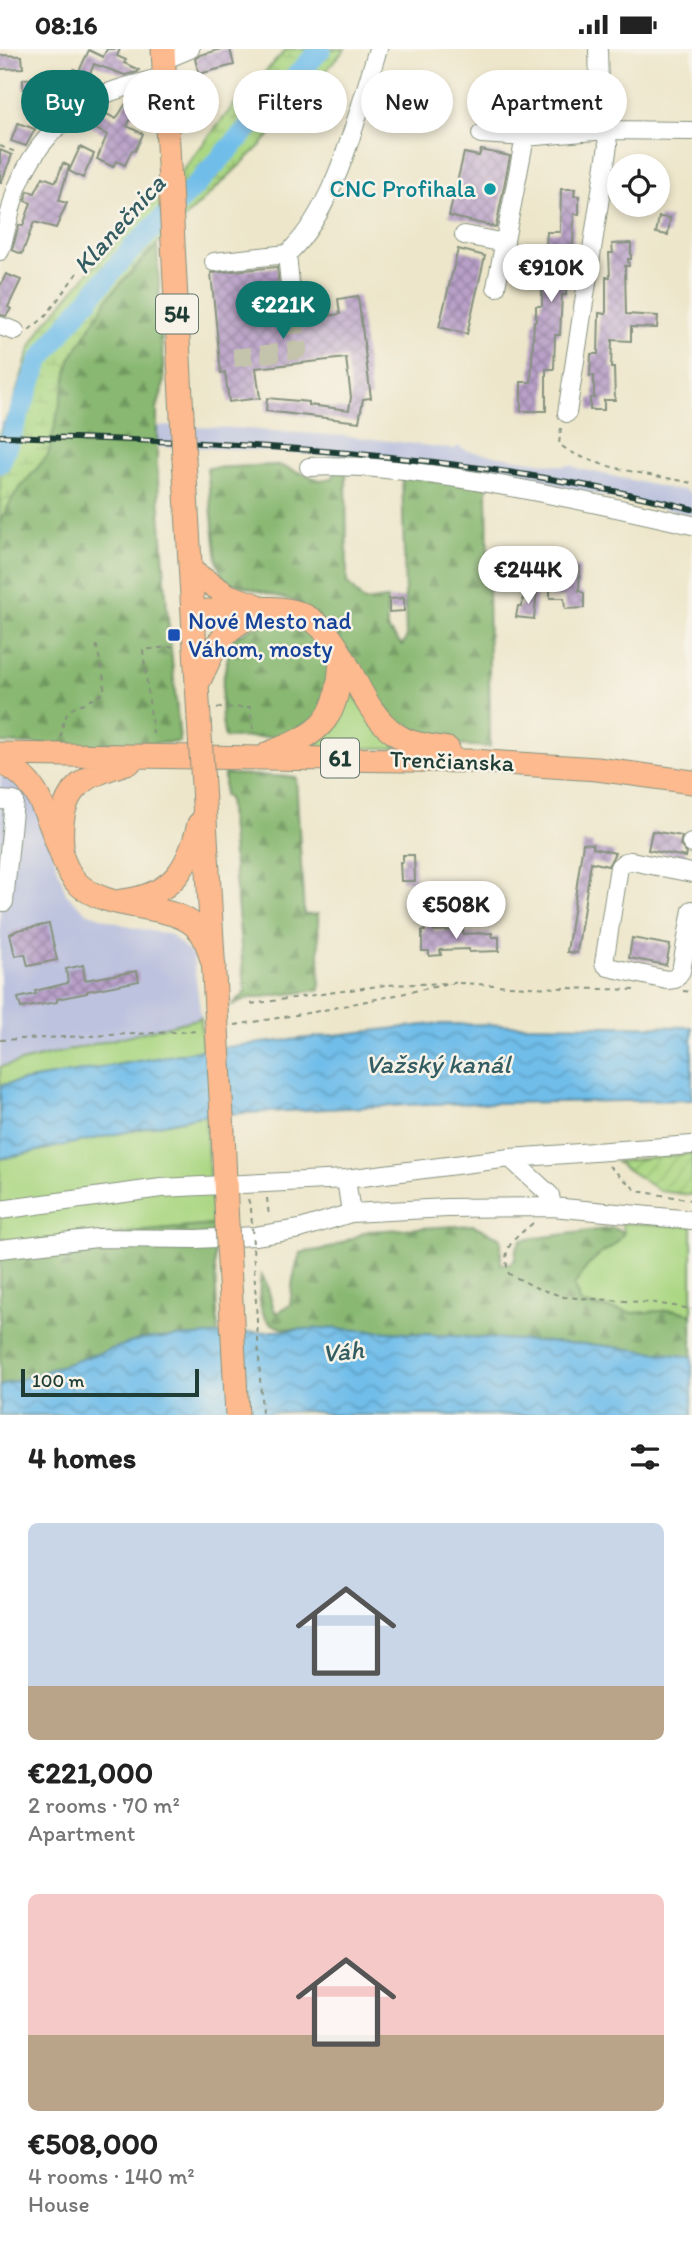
<!DOCTYPE html>
<meta charset="utf-8">
<style>
body{margin:0;font-family:Itim,sans-serif;background:#f6f6f6;color:#222;height:100vh;display:flex;flex-direction:column;font-size:26px;white-space:nowrap}
*{box-sizing:border-box;margin:0}
p{font-size:23px;color:#767676}
.icon{flex:none;width:38px;height:38px;fill:none;stroke:currentColor;stroke-width:2;stroke-linecap:round;stroke-linejoin:round}
.map{position:relative;height:1366px;overflow:hidden}
.sheet{display:flex;flex-direction:column;background:#fff;flex:1}
.sheet>*{flex:none}
.hud{position:absolute;left:21px;top:21px;width:651px;height:63px;display:flex;gap:14px}
.fabs{position:absolute;left:607px;top:105px;display:grid;gap:14px}
.fabs a{display:grid;place-items:center;width:63px;height:63px;border-radius:50%;background:#fff;box-shadow:0 4px 10px #0003;font-size:35px}
.scale{position:absolute;left:21px;bottom:18px;width:178px;box-sizing:border-box;padding-left:7px;border:4px solid #1f3d34;border-top:0;font-size:19px;line-height:24px;white-space:nowrap;color:#1f3d34;-webkit-text-stroke:5px #f7f3e8;paint-order:stroke}
.price{position:absolute;translate:-50% -60px;padding:0 16px;border-radius:24px;background:#fff;color:#222;font-size:23px;line-height:46px;filter:drop-shadow(0 2px 4px #0008)}
.price::after{content:'';position:absolute;left:50%;top:42px;width:21px;height:16px;margin-left:-10px;background:inherit;clip-path:polygon(0 0,100% 0,50% 100%)}
.price.active{background:#0f766e;color:#fff}
ul{padding:0;list-style:none}
li{display:grid;align-content:center;gap:14px;height:371px;padding:0 28px}
li span{display:grid;place-items:center;height:217px;border-radius:10px;color:#555}
li>.icon{margin-inline-start:auto}
span .icon{width:126px;height:126px;fill:#fffc;stroke-width:1}
li b{font-size:30px}
h2{display:flex;justify-content:space-between;align-items:center;height:84px;padding:0 28px;font-size:30px}
.pill{padding:0 24px;border-radius:32px;background:#fff;box-shadow:0 4px 10px #0003;font-size:24px;line-height:63px}
.pill.active{background:#0f766e;color:#fff}
.status{display:flex;justify-content:space-between;align-items:center;height:49px;padding:0 35px;background:#fff;direction:ltr}
.status svg{height:19px;fill:currentColor}
.map>svg:first-child{display:block}
</style>
<div class="status"><b>08:16</b><svg viewBox="0 0 49 12"><path d="M0 12V9h3v3zM5 12V6h3v6zM10 12V3h3v9zM15 12V0h3v12zM26 1h20v11H26zM47 4h2v5h-2z"/></svg></div>
<div class="map">
<svg width="692" height="1366" viewBox="0 0 692 1366">
<defs>
<pattern id="forest-firs" width="22" height="20" patternUnits="userSpaceOnUse" patternTransform="scale(1.75)"><rect width="22" height="20" fill="#88b871"/><path d="M5 1l3.5 6h-7zM16 11l3.5 6h-7z" fill="#6f975e"/></pattern>
<pattern id="wetland-marsh" width="20" height="14" patternUnits="userSpaceOnUse" patternTransform="scale(1.75)"><rect width="20" height="14" fill="#abd783"/><path d="M1 5h8M5 5V1M11 12h8M15 12V8" fill="none" stroke="#93b972"/></pattern>
<pattern id="garden-furrows" width="10" height="10" patternUnits="userSpaceOnUse" patternTransform="scale(1.75)"><rect width="10" height="10" fill="#abd783"/><path d="M-1 1l2-2M0 10L10 0M9 11l2-2" fill="none" stroke="#93b972"/></pattern>
<pattern id="water-waves" width="16" height="10" patternUnits="userSpaceOnUse" patternTransform="scale(1.75)"><rect width="16" height="10" fill="#70bdea"/><path d="M0 5q4-4 8 0t8 0" fill="none" stroke="#5b9bbe"/></pattern>
<pattern id="building-cross-hatch" width="8" height="8" patternUnits="userSpaceOnUse" patternTransform="scale(1.75)"><rect width="8" height="8" fill="#b9a0c8"/><path d="M0 0l8 8M0 8l8-8" fill="none" stroke="#9684a3"/></pattern>
</defs>
<rect width="100%" height="100%" fill="#f7f3e8"/>
<filter id="ink" filterUnits="userSpaceOnUse"><feTurbulence type="fractalNoise" baseFrequency=".0143" numOctaves="2"/><feDisplacementMap in="SourceGraphic" scale="14" xChannelSelector="R" yChannelSelector="G"/><feConvolveMatrix kernelMatrix="1 2 1 2 8 2 1 2 1" color-interpolation-filters="sRGB"/></filter>
<filter id="wash" filterUnits="userSpaceOnUse"><feTurbulence type="fractalNoise" baseFrequency=".00686" numOctaves="4" result="noise"/><feDisplacementMap in="SourceGraphic" scale="28" xChannelSelector="R" yChannelSelector="G"/><feGaussianBlur stdDeviation="1.57" result="paint"/><feColorMatrix in="noise" values="0 0 0 0 0 0 0 0 0 0 0 0 0 0 0 0 0 1.4 0 .05"/><feComposite in="paint" operator="in"/></filter>
<g filter="url(#wash)">
<rect width="100%" height="100%" fill="#ede6ca"/>
<path fill="#bdc3de" d="M0 373 232 379 357 388 455 400 458 397 468 402 564 417 570 416 580 420 671 440 685 441 692 446V466L621 450 516 430 353 408 231 400 0 392Z
M0 726 29 741 44 776 66 845 86 863 130 878 171 886 193 907 201 969 0 1018Z"/>
<path fill="#abd783" stroke="#658a5c" stroke-width="2" d="M350 642 398 699H313L337 675Z
M201 969 202 1001 0 1036V1018Z
M205 1066 213 1176 38 1192 0 1199V1110Z
M621 1174 692 1177V1265L674 1261 634 1264 581 1255 574 1237C581 1226 588 1214 599 1206 612 1197 615 1198 624 1183Z"/>
<path fill="url(#forest-firs)" stroke="#547a52" stroke-width="2" d="M157 196 164 334 157 360V417L167 560 180 693 96 697 0 694V472L14 446 48 406 70 311 110 246Z
M278 416 320 431 333 429 335 422 346 420 347 534 364 553 387 550V580L402 596 406 590 402 424 487 437 490 698 436 695 409 688 297 553 229 533 223 528 217 513 207 419Z
M275 573 299 578 318 589 330 612V648L315 671 291 687 225 689C217 653 223 623 233 589L254 578Z
M224 725 296 728 304 866 318 865 320 941 245 950 231 957 245 944 228 749 224 747Z
M213 1176 218 1287 142 1290 0 1337V1199L38 1192Z
M473 1176 501 1189V1215L510 1214 515 1210 516 1201 521 1191 613 1179 624 1183C615 1198 612 1197 599 1206 588 1214 581 1226 574 1237L581 1255 634 1264 674 1261 692 1265V1308L598 1296 325 1279C278 1283 253 1282 261 1226 270 1236 269 1251 276 1264L290 1256 293 1230 300 1204 330 1199 368 1182Z"/>
<path fill="url(#wetland-marsh)" stroke="#658a5c" stroke-width="2" d="M287 0H345L261 96 149 203 110 246 70 311 48 406 14 446 0 472V383L11 360 30 300 42 278 168 130 182 122 236 53Z"/>
<path fill="url(#garden-furrows)" stroke="#658a5c" stroke-width="2" d="M692 1104V1146L660 1142 616 1113Z"/>
<path fill="url(#water-waves)" stroke="#487d8f" stroke-width="2" d="M434 975 692 978V1051L426 1055 205 1066 0 1110V1036L209 1000Z
M325 1279 598 1296 692 1308V1366H338L307 1362 223 1366H0V1337L142 1290Z"/>
<g fill="none" stroke-linecap="round" stroke-linejoin="round">
<path stroke="#70bdea" stroke-width="21" d="M0 414 39 313 74 267 128 204 197 135 321 0"/>
</g>
<g id="blocks">
<path fill="url(#building-cross-hatch)" d="M107 0H120L117 7 126 11 124 14 139 21 138 23 125 26 94 15 82 44 79 46 65 40 74 20 79 22 89 1 103 8Z
M222 0H230L234 16 199 25 195 10 200 6Z
M0 6 22 7 23 19 0 20Z
M40 29V38L23 40V30Z
M130 48H132L133 65 127 77 143 85 135 102 132 101 125 116 116 112 113 118 97 110 107 86 85 74 89 67 99 61 116 70Z
M18 74 35 80 26 97 11 92Z
M80 98 94 105 83 129 69 122Z
M0 101 12 106 1 134H0Z
M481 101 510 107 496 178 449 167 464 104 479 107Z
M63 114 69 117 59 152 67 154 56 179 34 173 22 205 12 201 19 176 23 177 31 154 25 152 28 142 35 144 43 128 56 133Z
M561 140H575L574 147H579V165H574L573 198H571V212H567L566 246H562L560 286H555L554 320H546V362H521V333H531L534 272H536V257H542V224H544L547 183H560Z
M659 168 670 169 668 186 656 184Z
M631 194V210H628L629 217H625L626 265 658 267 657 279 631 278V292L612 291 611 319H614L615 351H604V361H590V349H594V327H590L591 305H598L599 264 606 265V228H610L609 204H613L612 195Z
M458 200 485 207 467 285 439 278Z
M277 218 282 266 289 276 299 275 304 266 323 268 340 265 338 250 358 247 371 349 363 350 359 373 266 362 267 349 309 353V356L349 361 351 348 346 309 256 319 260 349 229 353 225 323 221 324 211 224Z
M6 225 21 231 8 258 11 260 6 267 0 266V237Z
M570 518H580L579 542 584 544V559L565 560 564 549H550V537H559V522H570Z
M524 542 537 543 534 570 516 568 518 557H522Z
M404 549V562L389 563V550Z
M652 782 682 787 680 796 687 805 686 808 648 801Z
M583 794 593 795V799L615 804 608 817 591 813 577 904 567 903Z
M403 806H414L415 832H401L400 813H403Z
M434 869V882L460 881H463V885L492 884V888H499V902L469 903V900L440 901 441 906 429 907V902H422V882H425V870Z
M49 875 57 911 28 917 25 905 15 907 10 885 18 881Z
M632 889 670 896 666 916 629 909Z
M83 916 85 931 137 922 139 932 87 942V944L57 950V953L21 959 18 949 36 945 35 942 68 934 66 920Z"/>
</g>
</g>
<g filter="url(#ink)">
<use href="#blocks" fill-opacity="0" stroke="#86927f" stroke-width="2"/>
<g fill="none" stroke-linecap="round" stroke-linejoin="round">
<path stroke="#c4c4ac" stroke-width="18" stroke-dasharray="18 9" stroke-linecap="butt" d="M234 309 298 301 293 265"/>
<defs>
<path id="minor" d="M164 11 190 0
M481 85 525 88 607 81 692 82
M464 186 505 194
M0 202C7 181 10 159 17 139 32 100 64 63 103 46 122 37 145 34 165 27
M214 213 287 205
M496 238 525 88
M293 265 287 205C336 161 358 62 378 0
M0 277 15 282
M567 364 608 96 599 38 598 0
M309 418C359 415 408 422 457 429 536 441 614 458 692 476
M0 751 14 752 4 853
M691 794 692 795
M692 824 631 812 625 813 619 818 604 914 608 918 667 931 675 930 681 922 692 861
M510 1109 550 1146 552 1158
M346 1130 351 1164
M0 1161 161 1139 346 1130 510 1109 692 1096
M0 1200 97 1189 196 1190 255 1187 300 1180 351 1164 447 1159 552 1158 692 1171"/>
<path id="major" d="M163 0 182 367
M184 410 199 669
M191 522 229 547 256 556
M194 563C221 562 271 555 296 563 350 581 350 655 397 686 412 696 431 697 448 700
M199 632C217 595 219 581 259 564
M269 704C326 683 338 668 341 608
M0 705 473 712 597 720 692 733
M0 714C39 727 47 770 61 804 64 814 69 825 76 833 109 866 174 850 200 882 207 890 210 906 214 917
M204 753 216 960
M62 797C58 740 80 728 130 713
M122 852C172 846 188 821 199 775
M223 1084 227 1176"/>
</defs>
<use href="#minor" stroke="#86927f" stroke-width="20"/>
<use href="#major" stroke="#86927f" stroke-width="25"/>
<path stroke="#86927f" stroke-width="2" stroke-dasharray="5 5" stroke-linecap="butt" d="M0 97 18 104
M29 281 45 268 80 220
M561 379 559 395C591 420 652 425 692 434
M217 659 250 658 254 685
M153 685 143 601 176 597
M61 688C64 651 79 661 104 643V630L96 594
M459 934 528 938 638 941
M683 942 692 943
M251 955 385 936 450 934
M235 976 314 963 458 933
M0 991 199 982
M609 1117 637 1142 692 1151
M267 1149 269 1168
M248 1150 251 1159
M533 1174C514 1190 500 1198 509 1225L537 1239 564 1248 655 1254 692 1260"/>
<use href="#minor" stroke="#fff" stroke-width="18"/>
<use href="#major" stroke="#fcba8e" stroke-width="23"/>
<defs>
<path id="rail" d="M0 387C234 393 464 402 692 460"/>
</defs>
<use href="#rail" stroke="#1f3d34" stroke-width="6"/>
<use href="#rail" stroke="#f7f3e8" stroke-width="3.5" stroke-dasharray="10" stroke-linecap="butt"/>
<defs>
<path id="major-bridge" d="M182 367 184 410
M199 669 204 753
M216 960 223 1084
M227 1176 237 1366"/>
</defs>
<use href="#major-bridge" stroke="#86927f" stroke-width="25" stroke-linecap="butt"/>
<path stroke="#86927f" stroke-width="2" stroke-dasharray="5 5" stroke-linecap="butt" d="M251 1159 262 1366"/>
<use href="#major-bridge" stroke="#fcba8e" stroke-width="23"/>
</g>
</g>
<circle fill="#0f9aa8" stroke="#f7f3e8" stroke-width="2.5" cx="490" cy="140" r="7"/>
<rect fill="#1a4fb4" stroke="#f7f3e8" stroke-width="2.5" x="167" y="579" width="14" height="14" rx="3.5"/>
<g text-anchor="middle" stroke-width="5" stroke-linejoin="round" paint-order="stroke">
<g fill="#f7f3e8" stroke="#60746a" stroke-width="2">
<rect x="156" y="245.5" width="42" height="39" rx="5"/>
<rect x="321" y="689.5" width="38" height="39" rx="5"/>
</g>
<g font-size="23" font-weight="bold" fill="#1f3d34">
<text x="177" y="273">54</text>
<text x="340" y="717">61</text>
</g>
<g font-size="24" fill="#0d838f" stroke="#f7f3e8" text-anchor="end">
<text x="476" y="148">CNC Profihala</text>
</g>
<g font-size="24" fill="#164399" stroke="#f7f3e8" text-anchor="start">
<text x="188" y="580">Nové Mesto nad<tspan x="188" dy="28">Váhom, mosty</tspan></text>
</g>
<g font-size="24" fill="#1f3d34" stroke="#f7f3e8">
<text transform="translate(452 712) rotate(2)" y="8">Trenčianska</text>
</g>
<g font-size="26" font-style="italic" fill="#335d62" stroke="#f7f3e8">
<text transform="translate(119 175) rotate(-48)" y="9">Klanečnica</text>
<text x="438" y="1024">Važský kanál</text>
<text transform="translate(343 1302) rotate(-6)" y="9">Váh</text>
</g>
</g>
</svg>
<div class="fabs">
<a><svg class="icon" aria-label="locate" viewBox="0 0 24 24"><circle cx="12" cy="12" r="6"/><path d="M12 2v4M12 18v4M2 12h4M18 12h4"/></svg></a>
</div>
<div class="scale">100 m</div>
<b class="price" style="left:551px;top:255px">€910K</b>
<b class="price active" style="left:283px;top:292px">€221K</b>
<b class="price" style="left:528px;top:557px">€244K</b>
<b class="price" style="left:456px;top:892px">€508K</b>
<div class="hud">
<a class="pill active">Buy</a>
<a class="pill">Rent</a>
<a class="pill">Filters</a>
<a class="pill">New</a>
<a class="pill">Apartment</a>
</div>
</div>
<section class="sheet">
<h2>4 homes<svg class="icon" aria-label="filters" viewBox="0 0 24 24"><path d="M4 7h16M4 17h16"/><circle cx="9" cy="7" r="2"/><circle cx="15" cy="17" r="2"/></svg></h2>
<ul>
<li><span style="background:linear-gradient(#c9d6e8 75%,#b9a48a 0)"><svg class="icon" aria-label="home" viewBox="0 0 24 24"><path d="M3 11l9-7 9 7M6 9v11h12V9"/></svg></span><div><b>€221,000</b><p>2 rooms · 70 m²</p><p>Apartment</p></div></li>
<li><span style="background:linear-gradient(#f6c9c9 65%,#b9a48a 0)"><svg class="icon" aria-label="home" viewBox="0 0 24 24"><path d="M3 11l9-7 9 7M6 9v11h12V9"/></svg></span><div><b>€508,000</b><p>4 rooms · 140 m²</p><p>House</p></div></li>
</ul>
</section>
